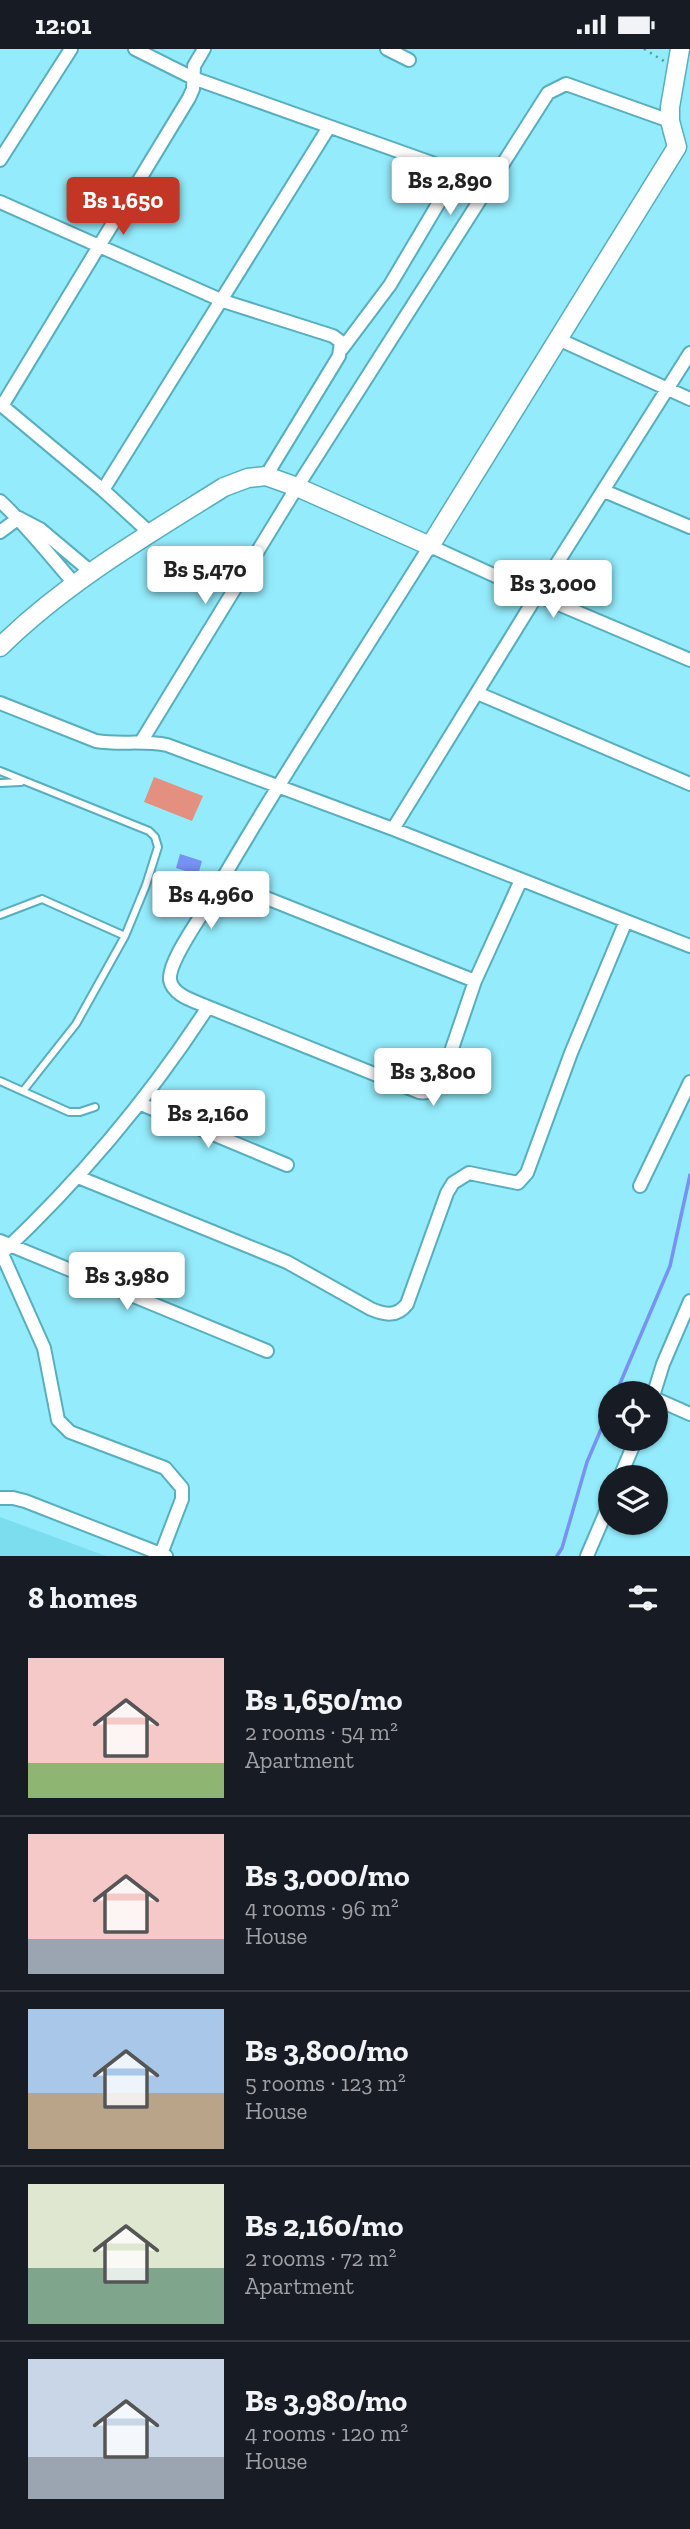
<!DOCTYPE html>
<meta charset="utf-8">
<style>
body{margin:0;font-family:"Zilla Slab",serif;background:#242831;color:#f1f3f6;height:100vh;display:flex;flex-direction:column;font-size:26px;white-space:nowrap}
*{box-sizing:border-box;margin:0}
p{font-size:23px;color:#9ea1a6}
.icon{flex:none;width:38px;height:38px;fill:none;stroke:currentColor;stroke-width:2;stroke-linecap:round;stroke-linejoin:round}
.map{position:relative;height:1507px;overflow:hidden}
.drawer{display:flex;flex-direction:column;background:#171b24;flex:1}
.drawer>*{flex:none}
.buttons{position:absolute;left:598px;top:1332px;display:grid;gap:14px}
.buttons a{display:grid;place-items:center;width:70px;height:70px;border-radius:50%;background:#171b24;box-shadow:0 2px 5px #0004;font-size:35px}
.price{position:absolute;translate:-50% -60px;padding:0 16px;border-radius:7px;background:#fff;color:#222;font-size:23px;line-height:46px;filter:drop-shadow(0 2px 4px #0008)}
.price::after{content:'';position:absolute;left:50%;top:42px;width:21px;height:16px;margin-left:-10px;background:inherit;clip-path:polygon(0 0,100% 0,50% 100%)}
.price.active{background:#c33625;color:#fff}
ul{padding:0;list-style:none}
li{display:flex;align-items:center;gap:21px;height:175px;padding:0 28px}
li+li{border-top:2px solid #363941}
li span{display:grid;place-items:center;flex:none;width:196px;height:140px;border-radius:0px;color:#555}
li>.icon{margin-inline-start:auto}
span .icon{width:84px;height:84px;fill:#fffc;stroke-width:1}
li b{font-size:30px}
h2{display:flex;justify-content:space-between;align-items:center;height:84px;padding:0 28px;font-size:30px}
.status{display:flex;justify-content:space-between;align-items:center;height:49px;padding:0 35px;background:#171b24;direction:ltr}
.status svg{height:19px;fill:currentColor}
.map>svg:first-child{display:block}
</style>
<div class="status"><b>12:01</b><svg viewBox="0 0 49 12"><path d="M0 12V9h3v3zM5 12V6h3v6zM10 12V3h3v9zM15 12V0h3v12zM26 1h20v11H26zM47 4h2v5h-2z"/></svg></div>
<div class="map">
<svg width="690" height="1507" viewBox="0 0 690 1507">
<rect width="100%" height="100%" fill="#94ebfb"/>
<path fill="#7cddee" d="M0 1468 106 1507H0Z"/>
<path fill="#e49081" d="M154 728 203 747 192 772 144 753Z"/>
<path fill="#7791f4" d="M180 805 202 812 198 826 176 819Z"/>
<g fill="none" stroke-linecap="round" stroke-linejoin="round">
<path stroke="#7791f4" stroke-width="3.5" d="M616 1344 670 1217 690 1126
M557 1507 562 1499 587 1413 611 1357"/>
<defs>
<path id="lane" d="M0 722 149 782 155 788 158 798 146 836 125 887 76 975 23 1042
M0 734 21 733
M0 866 42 850 125 887
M0 1032 69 1063H80L95 1058"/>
<path id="street" d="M135 0 193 29 457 123 390 236 342 300
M387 0 409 11
M0 111 71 0
M457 123 500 120
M0 153 223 252 333 287 341 293 339 307 266 427
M558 290 690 350
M0 355 103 441 150 484
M2 357 189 49 193 40 194 17 204 0
M103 441 329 78
M604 442 690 478
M0 452C27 477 50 507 74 534
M19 469 40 480 90 522
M0 483 19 469
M477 644 690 735
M0 654 96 692C120 696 143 691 167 696L393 780 626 872 571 1004 527 1124 518 1134 469 1124 453 1134 447 1144 407 1255C397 1268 385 1266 371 1260L287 1213 78 1128
M141 693 297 438 548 44 566 35 670 72
M393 780 537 546 690 304
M221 831 475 932
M626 872 690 897
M208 958 419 1043C431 1045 436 1040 442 1029L475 932 521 831
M141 1055 287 1116
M640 1137 690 1033
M0 1192 267 1302
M2 1205 44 1299 58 1371 70 1383 165 1419 182 1439V1450L161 1505
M0 1206C79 1132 149 1049 208 958 195 952 173 947 170 931 168 914 196 875 205 860 276 736 355 617 430 497L537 546 690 611
M654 1344 663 1315 690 1252
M656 1350 690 1365
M620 1428 636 1390
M0 1449H13L25 1452 166 1507
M587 1507 611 1451"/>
<path id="secondary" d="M0 598C66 533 146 487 224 438L248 429 266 427 297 438 430 497 677 98 670 72V58L680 0"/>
</defs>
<use href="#lane" stroke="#57aebe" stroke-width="10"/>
<use href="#street" stroke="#57aebe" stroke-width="16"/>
<use href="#secondary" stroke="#57aebe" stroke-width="21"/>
<path stroke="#5997a2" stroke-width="2.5" stroke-dasharray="2 5" stroke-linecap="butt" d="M644 0 664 12"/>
<use href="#lane" stroke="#fff" stroke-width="6"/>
<use href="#street" stroke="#fff" stroke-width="12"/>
<use href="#secondary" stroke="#fff" stroke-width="18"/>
</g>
</svg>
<div class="buttons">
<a><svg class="icon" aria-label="locate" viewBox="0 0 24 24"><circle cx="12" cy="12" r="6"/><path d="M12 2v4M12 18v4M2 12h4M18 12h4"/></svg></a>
<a><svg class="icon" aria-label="layers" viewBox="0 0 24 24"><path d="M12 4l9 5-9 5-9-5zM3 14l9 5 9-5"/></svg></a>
</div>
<b class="price" style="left:450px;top:168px">Bs 2,890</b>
<b class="price active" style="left:123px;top:188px">Bs 1,650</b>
<b class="price" style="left:205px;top:557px">Bs 5,470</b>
<b class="price" style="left:553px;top:571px">Bs 3,000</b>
<b class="price" style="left:211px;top:882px">Bs 4,960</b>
<b class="price" style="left:433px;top:1059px">Bs 3,800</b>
<b class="price" style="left:208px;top:1101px">Bs 2,160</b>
<b class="price" style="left:127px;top:1263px">Bs 3,980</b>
</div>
<section class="drawer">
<h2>8 homes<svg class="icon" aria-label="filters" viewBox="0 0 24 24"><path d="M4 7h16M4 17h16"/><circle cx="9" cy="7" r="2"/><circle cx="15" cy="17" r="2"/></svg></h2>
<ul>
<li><span style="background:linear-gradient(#f6c9c9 75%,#8fb573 0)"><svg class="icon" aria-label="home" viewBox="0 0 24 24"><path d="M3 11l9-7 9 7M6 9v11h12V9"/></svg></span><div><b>Bs 1,650/mo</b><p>2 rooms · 54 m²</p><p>Apartment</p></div></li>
<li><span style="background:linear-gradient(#f6c9c9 75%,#9aa5b1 0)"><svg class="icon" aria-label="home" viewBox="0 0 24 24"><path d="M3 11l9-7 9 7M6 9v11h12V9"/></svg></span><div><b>Bs 3,000/mo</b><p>4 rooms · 96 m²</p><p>House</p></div></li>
<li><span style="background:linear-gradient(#a9c7e8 60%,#b9a48a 0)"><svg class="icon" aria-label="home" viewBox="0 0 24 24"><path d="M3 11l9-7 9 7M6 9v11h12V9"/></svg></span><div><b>Bs 3,800/mo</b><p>5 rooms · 123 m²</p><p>House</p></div></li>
<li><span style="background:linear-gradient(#dfe7d0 60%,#7fa58c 0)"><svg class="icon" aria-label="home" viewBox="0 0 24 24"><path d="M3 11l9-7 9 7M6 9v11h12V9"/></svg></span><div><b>Bs 2,160/mo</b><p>2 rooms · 72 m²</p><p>Apartment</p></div></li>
<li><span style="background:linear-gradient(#c9d6e8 70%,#9aa5b1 0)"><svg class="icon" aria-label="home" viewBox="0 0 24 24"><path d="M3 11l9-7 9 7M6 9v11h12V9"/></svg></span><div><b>Bs 3,980/mo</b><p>4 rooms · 120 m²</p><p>House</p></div></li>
</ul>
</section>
